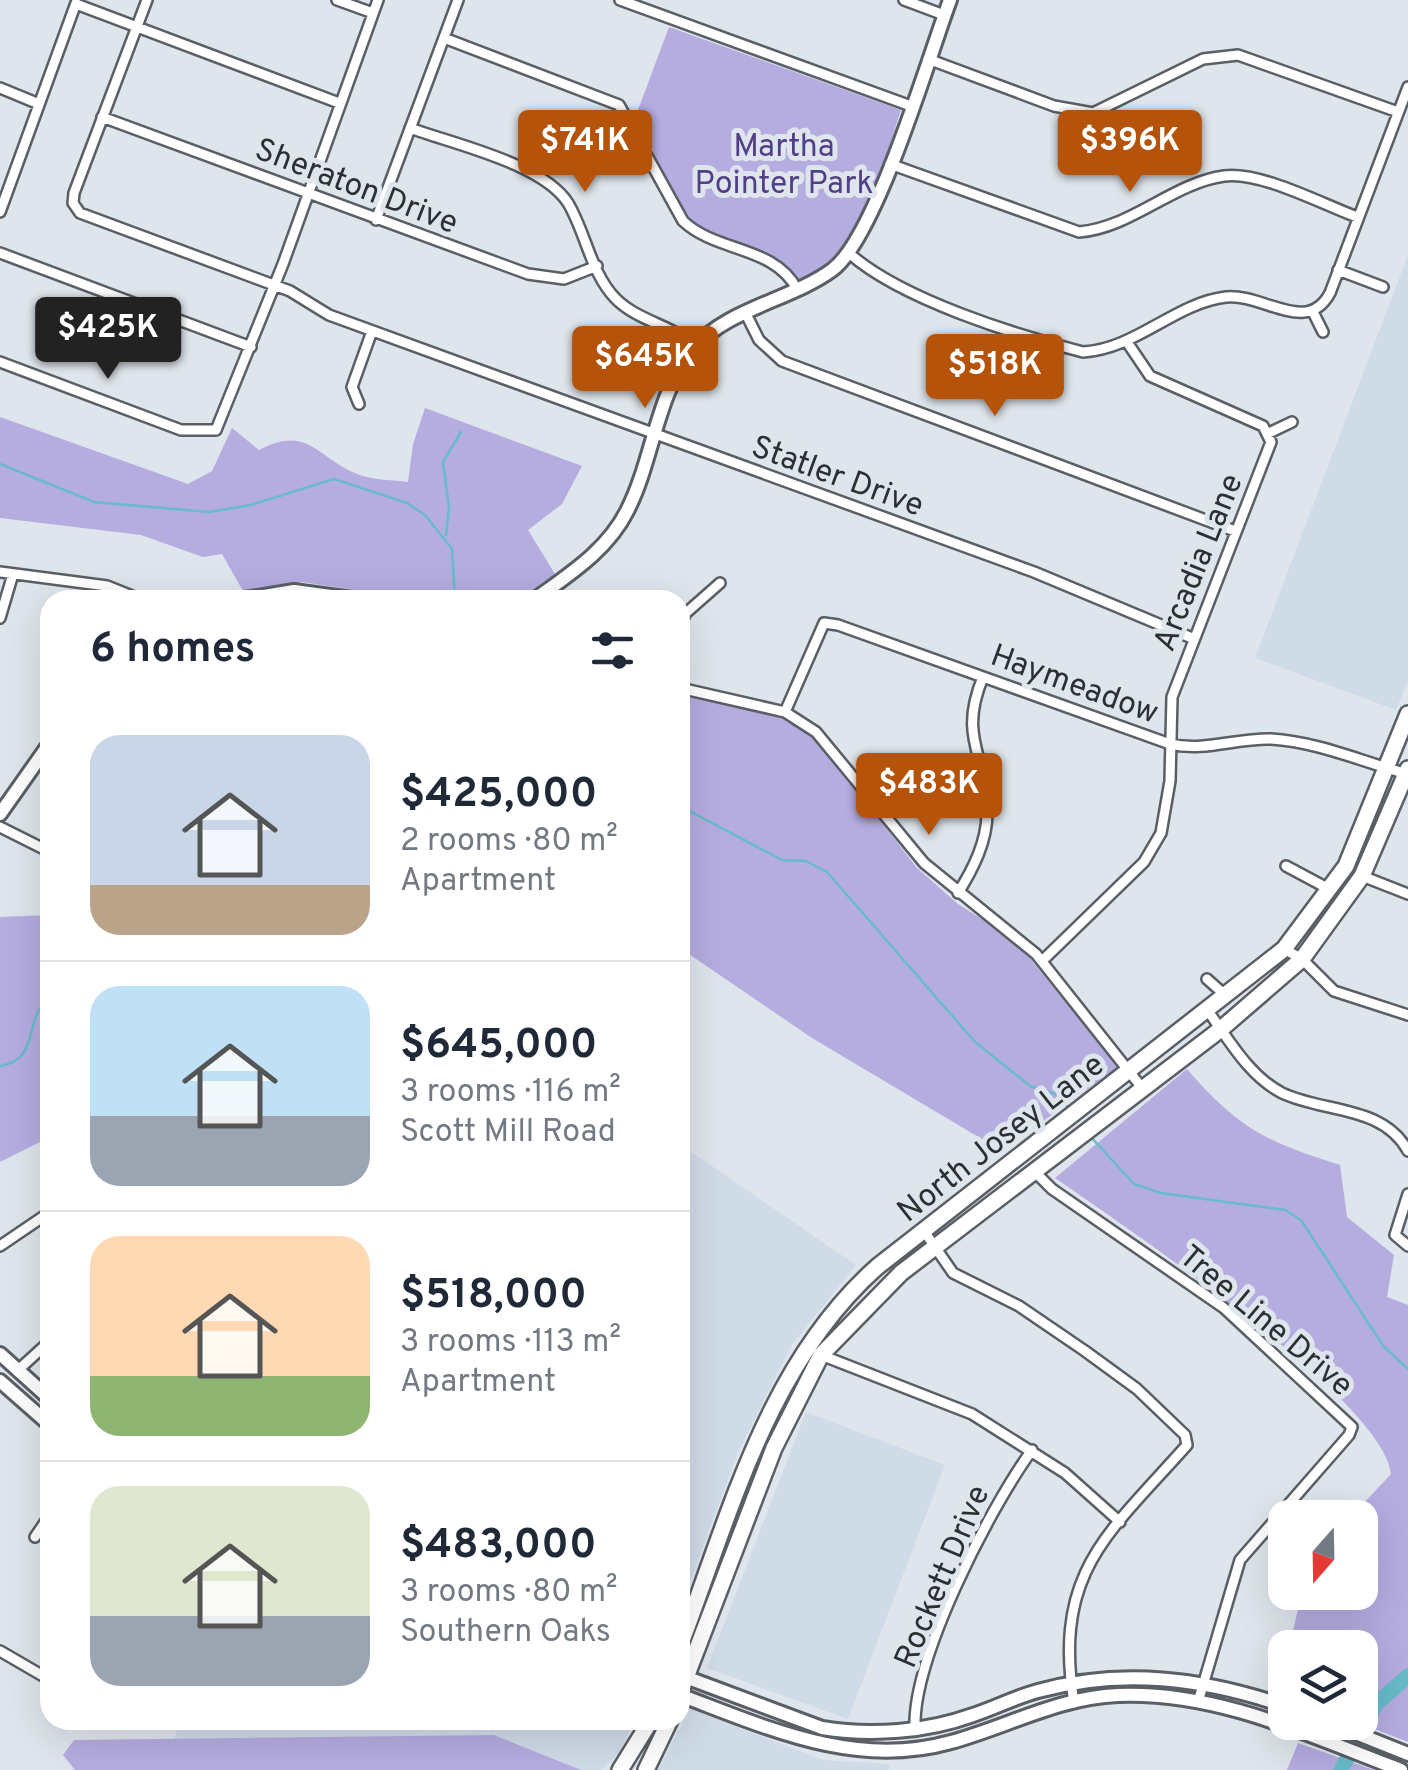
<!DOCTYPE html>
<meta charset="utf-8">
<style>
body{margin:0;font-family:Overpass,sans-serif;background:#f6f6f7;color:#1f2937;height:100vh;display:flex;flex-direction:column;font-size:38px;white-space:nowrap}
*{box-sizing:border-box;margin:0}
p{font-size:32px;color:#747a83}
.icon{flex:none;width:55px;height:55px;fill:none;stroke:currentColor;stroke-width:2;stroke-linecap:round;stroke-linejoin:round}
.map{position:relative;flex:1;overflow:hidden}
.details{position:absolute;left:40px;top:590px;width:650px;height:1140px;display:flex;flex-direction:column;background:#fff;border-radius:30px;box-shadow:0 10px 40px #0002}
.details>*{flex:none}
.needle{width:65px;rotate:200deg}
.buttons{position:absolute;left:1268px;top:1500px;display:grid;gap:20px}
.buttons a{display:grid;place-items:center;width:110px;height:110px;border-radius:20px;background:#fff;box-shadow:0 10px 40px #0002;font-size:50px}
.price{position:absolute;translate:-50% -85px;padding:0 22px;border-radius:10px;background:#b45309;color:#fff;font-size:32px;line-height:65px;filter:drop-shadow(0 2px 5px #0008)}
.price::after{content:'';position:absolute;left:50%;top:60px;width:30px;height:22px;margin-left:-15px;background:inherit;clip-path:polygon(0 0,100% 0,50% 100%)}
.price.selected{background:#222;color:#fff}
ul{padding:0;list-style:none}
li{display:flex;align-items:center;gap:30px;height:250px;padding:0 50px}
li+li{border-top:2px solid #e0e1e3}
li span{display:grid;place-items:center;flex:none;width:280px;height:200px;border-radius:30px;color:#555}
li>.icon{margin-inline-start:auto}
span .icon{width:120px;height:120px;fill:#fffc;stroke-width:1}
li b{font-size:42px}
h2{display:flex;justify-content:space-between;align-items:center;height:120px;padding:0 50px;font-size:42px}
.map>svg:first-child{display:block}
</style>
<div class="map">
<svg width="1408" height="1770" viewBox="0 0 1408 1770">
<rect width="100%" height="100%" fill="#dfe5ec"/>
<path fill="#d0dbe8" d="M1408 255V681L1396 710 1255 658Z
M680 1144 856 1265 791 1346 738 1453 680 1607Z
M806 1412 945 1465 848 1719 707 1668Z
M690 1709 823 1760 891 1764 888 1770H658Z
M181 1720H633L621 1751 601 1770H581L494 1735 173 1742Z"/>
<path fill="#b5ace0" d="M669 27 901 110C882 165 866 266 799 280 775 244 732 249 699 226 666 203 653 146 638 110Z
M425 408 582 466 562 504 528 530 555 574 520 600H383L349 589 302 582 243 591 222 554 203 557 141 535 0 518V417L188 484 212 471 232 428 259 450C309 423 318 460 360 475 374 480 393 480 408 482L413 444Z
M680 695 767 712 791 722 819 742 917 868 958 904 1016 941 1118 1067 1002 1151 812 1038 680 948Z
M50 915V1137L0 1162V917Z
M1187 1069C1238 1128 1266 1142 1340 1165L1347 1217 1394 1255 1387 1297 1408 1305V1742L1359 1723 1360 1648 1289 1647 1302 1593 1360 1592V1518L1351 1517 1391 1474C1385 1401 1120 1223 1055 1178Z
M494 1735 581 1770H75L63 1755 74 1740Z
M1298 1743 1374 1770H1287Z"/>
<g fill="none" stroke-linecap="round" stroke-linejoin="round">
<path stroke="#68bbc9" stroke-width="2.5" d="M0 464 94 502 209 512 251 505 334 479 407 503 425 515 452 549 455 600
M446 535 449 508 443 462 461 432
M680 806 782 860 806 861 827 872 975 1042 1030 1086 1058 1095 1070 1110
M0 1066C42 1059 22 1018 50 997
M1090 1136 1134 1184 1161 1193 1285 1210 1301 1220 1384 1347 1408 1369"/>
<path stroke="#68bbc9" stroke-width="15" d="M1341 1770 1376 1704 1408 1676"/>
<defs>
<path id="street" d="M147 0 74 193 73 203 80 213 290 291 329 315 1034 572 1192 638
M337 0 373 13
M620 0 911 106
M904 0 944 15
M76 4 339 103
M444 38 619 105 683 221C717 253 773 245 797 289
M928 59 1054 106 1093 113 1203 59 1238 55 1398 112
M0 88 39 104
M102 117 528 274 564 279 597 266
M410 128C453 144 542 163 568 203 586 233 591 274 616 299 638 321 672 325 695 346
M890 164 1079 232C1131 228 1173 183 1224 176 1260 171 1322 204 1357 217
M0 212 76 3
M376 220 458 0
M0 253 251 347
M850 254C901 299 1015 335 1083 352 1136 349 1175 303 1226 297 1263 293 1307 336 1330 293L1408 87
M1338 270 1383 287
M1313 312 1323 332
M746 314 759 340 782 361 1235 531
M0 362 181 430H216L283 264 378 0
M359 404 352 387 372 331
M1269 433 1292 422
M0 572 107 586 142 600
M0 618 13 574
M680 625 686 613 720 583
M680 688 785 712 816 732 924 863 1036 954 1143 1089
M785 712 824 623 838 625 1170 744C1205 752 1236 738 1271 739 1319 742 1362 762 1408 774
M0 827 50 852
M1286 866 1329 889
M1362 876 1408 894
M958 893C973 869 987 842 987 813 988 755 957 740 983 677
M1284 949 1302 959 1334 991 1408 1015
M1042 961 1144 862 1161 833 1170 781 1172 697 1271 442 1263 426 1150 376 1127 342
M1207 979 1225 995
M1208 1011C1229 1040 1249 1076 1282 1093 1324 1113 1383 1105 1408 1151
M1034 1171 1052 1189 1224 1308 1352 1427 1349 1435 1240 1560 1198 1702
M1408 1194 1395 1235 1408 1246
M924 1231 953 1273 1019 1306 1085 1351 1137 1389 1185 1435 1187 1445C1107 1535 1053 1572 1074 1703
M0 1246 50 1212
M821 1355 972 1414 1065 1473 1120 1522
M17 1371 50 1341
M35 1537 50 1515
M0 1651 50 1680
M915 1729C912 1658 990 1508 1032 1450"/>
<path id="secondary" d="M239 600 294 591 360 600
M534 600C568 575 607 551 627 511 653 461 656 394 693 349 726 309 791 300 832 270 876 238 928 59 950 0
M0 814 50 743
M0 1354 50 1399
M0 1381 50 1425
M680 1675 822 1728C871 1736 926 1732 973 1715 995 1708 1015 1697 1038 1691 1122 1668 1203 1678 1285 1706
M680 1695C768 1728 855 1769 951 1742 1006 1727 1060 1697 1118 1695 1218 1691 1310 1736 1401 1770
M1328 1722 1408 1754"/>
<path id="primary" d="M680 1646C731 1512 767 1365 877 1267L1284 949 1346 866 1408 714
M680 1693 774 1448 821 1355 901 1273 1221 1029 1302 959 1362 876 1408 769
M620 1770 651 1720
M646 1770 670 1720"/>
</defs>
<use href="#street" stroke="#5a5f65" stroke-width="14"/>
<use href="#secondary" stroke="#5a5f65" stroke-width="18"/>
<use href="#primary" stroke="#5a5f65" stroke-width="20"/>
<use href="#street" stroke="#fff" stroke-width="9"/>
<use href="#secondary" stroke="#fff" stroke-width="12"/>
<use href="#primary" stroke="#fff" stroke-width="15"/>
</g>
<g text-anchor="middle" stroke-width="10" stroke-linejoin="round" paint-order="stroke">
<g font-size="32" fill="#514087" stroke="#dfe5ec">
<text x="784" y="156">Martha<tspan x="784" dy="37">Pointer Park</tspan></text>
</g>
<g font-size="32" fill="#2d3032" stroke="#dfe5ec">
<text transform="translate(357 185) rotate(21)" y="11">Sheraton Drive</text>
<text transform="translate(838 475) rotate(20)" y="11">Statler Drive</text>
<text transform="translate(1197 562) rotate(-68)" y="11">Arcadia Lane</text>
<text transform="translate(1075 683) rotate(20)" y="11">Haymeadow</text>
<text transform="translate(1000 1137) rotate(-38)" y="11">North Josey Lane</text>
<text transform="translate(1267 1320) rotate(40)" y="11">Tree Line Drive</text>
<text transform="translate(941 1576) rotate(-67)" y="11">Rockett Drive</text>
</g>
</g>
</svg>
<div class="buttons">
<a><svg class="needle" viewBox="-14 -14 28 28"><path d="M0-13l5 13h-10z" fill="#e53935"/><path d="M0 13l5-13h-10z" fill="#747a83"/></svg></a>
<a><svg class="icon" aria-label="layers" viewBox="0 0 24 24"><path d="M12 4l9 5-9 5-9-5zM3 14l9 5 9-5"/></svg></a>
</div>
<b class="price" style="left:585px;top:195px">$741K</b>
<b class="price" style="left:1130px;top:195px">$396K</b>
<b class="price selected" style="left:108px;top:382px">$425K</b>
<b class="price" style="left:645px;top:411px">$645K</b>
<b class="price" style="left:995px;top:419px">$518K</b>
<b class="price" style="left:929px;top:838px">$483K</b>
<section class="details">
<h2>6 homes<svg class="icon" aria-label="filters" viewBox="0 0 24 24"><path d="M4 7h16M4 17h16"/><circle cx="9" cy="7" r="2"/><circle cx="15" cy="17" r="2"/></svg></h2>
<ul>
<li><span style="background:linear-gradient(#c9d6e8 75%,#b9a48a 0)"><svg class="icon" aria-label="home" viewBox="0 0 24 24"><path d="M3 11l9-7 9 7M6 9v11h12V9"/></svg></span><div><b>$425,000</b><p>2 rooms · 80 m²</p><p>Apartment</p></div></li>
<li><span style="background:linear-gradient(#bfe0f5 65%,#9aa5b1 0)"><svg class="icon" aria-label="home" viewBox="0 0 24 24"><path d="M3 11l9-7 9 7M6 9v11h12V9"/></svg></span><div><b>$645,000</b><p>3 rooms · 116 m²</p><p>Scott Mill Road</p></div></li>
<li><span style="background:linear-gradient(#ffd9b3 70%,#8fb573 0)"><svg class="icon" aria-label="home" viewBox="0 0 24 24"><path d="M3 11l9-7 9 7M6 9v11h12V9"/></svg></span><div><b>$518,000</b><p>3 rooms · 113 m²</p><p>Apartment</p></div></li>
<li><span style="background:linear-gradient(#dfe7d0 65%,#9aa5b1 0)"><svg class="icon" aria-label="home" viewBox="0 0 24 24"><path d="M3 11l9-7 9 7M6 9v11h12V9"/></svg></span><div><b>$483,000</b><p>3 rooms · 80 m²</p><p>Southern Oaks</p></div></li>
</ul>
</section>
</div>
